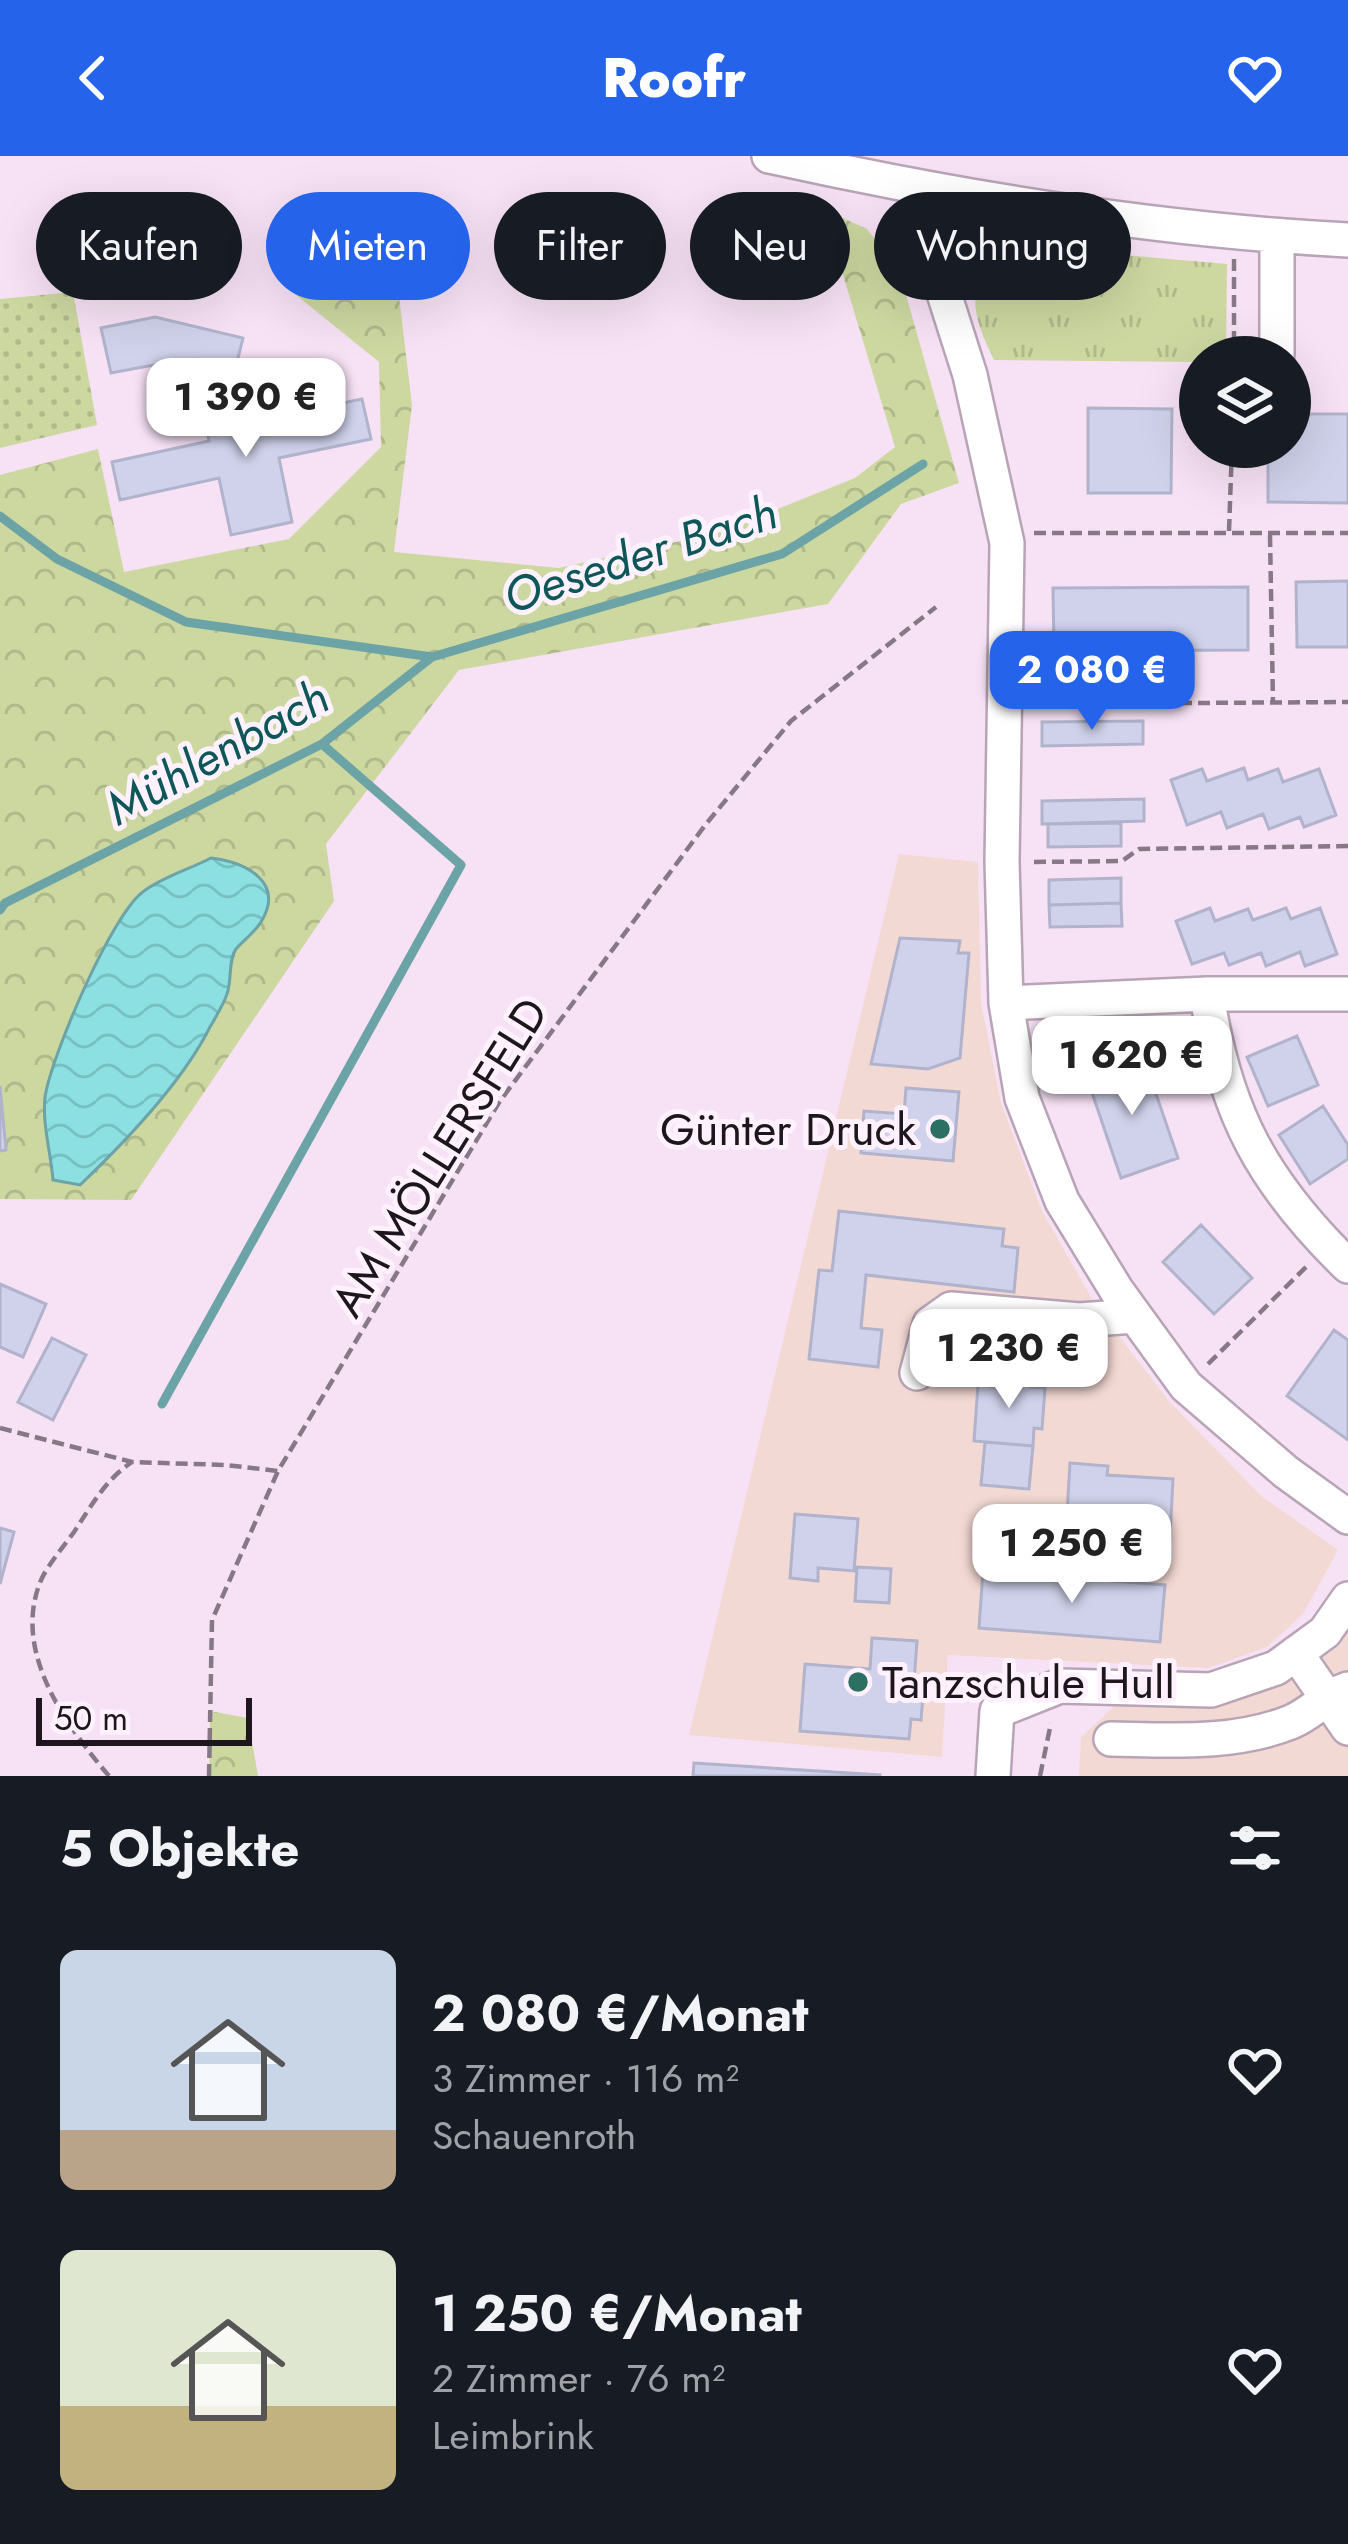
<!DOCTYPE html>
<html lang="de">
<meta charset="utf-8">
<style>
body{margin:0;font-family:Jost,sans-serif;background:#242831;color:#f1f3f6;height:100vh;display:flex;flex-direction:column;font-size:45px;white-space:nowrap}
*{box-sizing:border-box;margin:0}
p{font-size:39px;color:#9ea1a6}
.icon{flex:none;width:66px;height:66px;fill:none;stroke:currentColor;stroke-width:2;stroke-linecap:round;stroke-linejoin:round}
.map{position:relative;height:1620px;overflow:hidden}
.side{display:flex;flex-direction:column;background:#171b24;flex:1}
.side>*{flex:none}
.banner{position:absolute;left:36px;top:36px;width:1278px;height:108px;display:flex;gap:24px}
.fabs{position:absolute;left:1179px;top:180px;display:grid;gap:24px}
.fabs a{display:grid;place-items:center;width:132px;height:132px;border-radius:50%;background:#171b24;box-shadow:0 12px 48px #0002;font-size:60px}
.scale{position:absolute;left:36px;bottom:30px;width:216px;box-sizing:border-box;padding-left:12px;border:6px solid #1d161d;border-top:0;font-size:33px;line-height:42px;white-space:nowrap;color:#1d161d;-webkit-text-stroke:9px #fff2fe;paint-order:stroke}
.price{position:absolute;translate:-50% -102px;padding:0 27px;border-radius:24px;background:#fff;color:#222;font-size:39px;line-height:78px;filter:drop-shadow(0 3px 6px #0008)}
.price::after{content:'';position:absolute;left:50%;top:72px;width:36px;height:27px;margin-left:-18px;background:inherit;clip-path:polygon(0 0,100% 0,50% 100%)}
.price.selected{background:#2563eb;color:#fff}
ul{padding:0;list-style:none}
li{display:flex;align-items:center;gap:36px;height:300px;padding:0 60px}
li span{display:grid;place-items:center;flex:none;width:336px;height:240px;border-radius:18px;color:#555}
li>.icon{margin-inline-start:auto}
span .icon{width:144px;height:144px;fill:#fffc;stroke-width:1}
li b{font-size:51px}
h2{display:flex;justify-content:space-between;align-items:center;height:144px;padding:0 60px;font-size:51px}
.pill{padding:0 42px;border-radius:54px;background:#171b24;box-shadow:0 12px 48px #0002;font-size:42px;line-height:108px}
.pill.selected{background:#2563eb;color:#fff}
header{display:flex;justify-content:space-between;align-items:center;height:156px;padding:0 60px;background:#2563eb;color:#fff;font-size:54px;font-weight:800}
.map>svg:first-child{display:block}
</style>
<header><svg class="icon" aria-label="back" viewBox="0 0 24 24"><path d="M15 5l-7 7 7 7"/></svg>Roofr<svg class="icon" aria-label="heart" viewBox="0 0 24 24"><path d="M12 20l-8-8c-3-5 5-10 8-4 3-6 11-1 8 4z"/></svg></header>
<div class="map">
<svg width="1348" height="1620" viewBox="0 0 1348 1620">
<defs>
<pattern id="grass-dots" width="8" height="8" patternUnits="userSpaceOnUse" patternTransform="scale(3)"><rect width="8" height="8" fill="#cdd8a1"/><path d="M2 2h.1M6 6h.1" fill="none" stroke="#b0b98a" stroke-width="1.8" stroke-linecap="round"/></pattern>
<pattern id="forest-crowns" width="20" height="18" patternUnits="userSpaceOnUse" patternTransform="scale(3)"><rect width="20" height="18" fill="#cdd8a1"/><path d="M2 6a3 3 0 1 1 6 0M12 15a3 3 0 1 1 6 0" fill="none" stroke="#b0b98a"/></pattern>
<pattern id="park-tufts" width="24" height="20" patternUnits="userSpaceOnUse" patternTransform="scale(3)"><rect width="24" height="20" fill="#cdd8a1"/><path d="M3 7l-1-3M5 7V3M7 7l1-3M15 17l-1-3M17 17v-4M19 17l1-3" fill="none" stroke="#b0b98a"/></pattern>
<pattern id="water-waves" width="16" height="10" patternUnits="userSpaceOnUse" patternTransform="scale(3)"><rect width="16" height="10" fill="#8ce0e1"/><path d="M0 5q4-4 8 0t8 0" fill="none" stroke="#78bfc1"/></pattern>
</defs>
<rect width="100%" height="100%" fill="#f7e2f5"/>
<path fill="#f3d9d3" d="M899 698 978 706 981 847 1001 947 1042 1055 1096 1150 1168 1244 1261 1340 1338 1394 1303 1458 1267 1491 1208 1512 948 1499 942 1601 689 1579Z
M1348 1473V1620H1079L1081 1581 1118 1547 1221 1549 1284 1526Z"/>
<path fill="url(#grass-dots)" d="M73 136 97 269 0 292V143Z"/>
<path fill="url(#forest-crowns)" d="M823 53 867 73 899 114 959 327 901 348 828 448 459 514 326 688 334 745 131 1044 0 1043V319L98 293 124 416 289 383 381 291 379 206 285 130 398 132 412 249 394 396 559 412 720 376 855 322 895 291Z
M210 1555 248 1562 258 1620H209Z"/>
<path fill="url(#park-tufts)" d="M1009 89 1227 108 1226 201H1200V206L994 204C971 157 962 124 1009 89Z"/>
<path fill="url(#water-waves)" stroke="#6ba3a6" stroke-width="3" d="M211 702C244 706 286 725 261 766 254 777 244 784 236 793 228 804 232 825 227 838 223 849 216 861 210 871 183 925 124 987 80 1029L53 1024C51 998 42 967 45 941 51 901 112 757 144 735 163 721 190 713 211 702Z"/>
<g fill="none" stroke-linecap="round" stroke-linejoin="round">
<path stroke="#6ba3a6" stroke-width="9" d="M0 360 57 403 186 466 432 501 322 588 5 747 0 754
M432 501 782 398 923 308
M162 1248 461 709 322 588"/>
</g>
<path fill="#d0d2eb" stroke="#b1b3cc" stroke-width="3" d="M155 161 243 182 235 214 207 207 204 219 159 208 111 217 101 172Z
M362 243 371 283 279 302 292 366 231 379 219 322 120 344 112 306 209 285 205 265 268 252 270 262Z
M1088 252 1172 253 1171 337H1088Z
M1290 258H1348V347L1268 346V291H1290Z
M1348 425V491H1297L1296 426Z
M1248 431V494L1054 495 1053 432Z
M1143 565V588L1042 590V566Z
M1244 612 1248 624 1278 613 1283 626 1319 613 1336 659 1304 671 1300 661 1269 673 1263 658 1227 672 1221 656 1187 669 1171 624 1202 613 1207 625Z
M1144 643V665L1042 668V645Z
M1121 667V690L1048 691V668Z
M1121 722V747L1049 749V724Z
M1121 747 1122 770 1050 771 1049 749Z
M1210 752 1215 765 1248 753 1253 764 1286 752 1291 763 1320 752 1337 798 1305 810 1300 796 1266 810 1261 797 1229 809 1224 797 1192 808 1176 765Z
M900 782 960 785 958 797H969L960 902 928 913 871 908Z
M1297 880 1318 929 1268 950 1247 901Z
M1144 903 1178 1002 1121 1022 1087 922Z
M0 930 6 994 0 995Z
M906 932 959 936 953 1005 861 997 864 955 904 958Z
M1323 950 1348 989V1003L1310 1028 1279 979Z
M839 1055 1004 1073 1002 1090 1018 1092 1014 1136 866 1119 861 1172 882 1174 878 1211 809 1203 819 1114 832 1115Z
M1201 1069 1252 1122 1214 1158 1163 1106Z
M0 1128 46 1148 23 1201 0 1191Z
M1334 1174 1348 1184V1284L1287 1240Z
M52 1182 86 1199 53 1264 18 1246Z
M992 1219 1031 1222 1030 1231 1045 1232 1042 1273 1034 1272 1033 1290 974 1285 978 1229 991 1230Z
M985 1286 1033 1290 1029 1333 981 1329Z
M1070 1307 1108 1310 1107 1319 1173 1323 1170 1381 1066 1375Z
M795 1358 858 1363 854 1415 818 1412V1425L790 1422Z
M0 1372 14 1376 0 1428Z
M857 1411 891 1413 889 1447 855 1445Z
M983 1415 1165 1429 1160 1486 979 1472Z
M872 1482 917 1485 913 1540H923L921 1564 911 1563 909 1583 800 1575 805 1508 870 1513Z
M694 1607 880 1619V1620H693Z"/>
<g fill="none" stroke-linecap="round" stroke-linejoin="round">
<defs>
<path id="minor" d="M769 0C959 42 1153 74 1348 84
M931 34 932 100 970 219 1007 387 1002 706 1006 847 1022 942 1062 1045 1117 1135 1186 1230 1286 1316 1348 1361
M1277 199V80
M1207 838C1224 956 1263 1027 1348 1110
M1006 847 1207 838H1348
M917 1217 930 1168 951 1153 1079 1164 1135 1160
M1296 1497 1348 1572
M1111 1583C1171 1584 1234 1589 1291 1566 1312 1557 1324 1541 1348 1533
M993 1620 997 1555 1060 1530 1211 1534 1276 1512 1325 1476 1348 1443"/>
</defs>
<use href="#minor" stroke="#b8a4b6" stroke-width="38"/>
<path stroke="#867885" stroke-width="4.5" stroke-dasharray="12 6" stroke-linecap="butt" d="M1234 103V201
M1229 375 1232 291
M1034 377H1348
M1270 379 1273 547
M1036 548 1348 546
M1034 706 1122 705 1139 693 1348 690
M1208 1208 1306 1111
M0 1272 132 1306 226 1309 278 1315
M109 1620C65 1568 10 1493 42 1422 50 1406 64 1390 74 1376 92 1349 105 1324 132 1306
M209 1620 212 1464 278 1315 500 945 706 668 791 565 936 451
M1040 1620 1051 1567"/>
<use href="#minor" stroke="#fff" stroke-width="33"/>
</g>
<g fill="#2b7063" stroke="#fff2fe" stroke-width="4.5">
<circle cx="940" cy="973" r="12"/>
<circle cx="858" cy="1526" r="12"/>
</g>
<g text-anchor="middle" stroke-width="10" stroke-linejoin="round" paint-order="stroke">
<g font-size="45" fill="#1d161d" stroke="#fff2fe" text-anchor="end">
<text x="916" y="989">Günter Druck</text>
<text x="882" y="1542" text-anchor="start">Tanzschule Hull</text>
</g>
<g font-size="45" fill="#1d161d" stroke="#fff2fe">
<text transform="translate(439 1001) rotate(-58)" y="16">AM MÖLLERSFELD</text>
</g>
<g font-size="48" font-style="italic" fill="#0d5758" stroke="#fff2fe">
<text transform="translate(640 398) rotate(-18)" y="17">Oeseder Bach</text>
<text transform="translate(217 596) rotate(-29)" y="17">Mühlenbach</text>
</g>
</g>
</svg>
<div class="fabs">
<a><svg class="icon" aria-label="layers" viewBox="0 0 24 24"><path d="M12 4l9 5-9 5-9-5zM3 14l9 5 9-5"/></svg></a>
</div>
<div class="scale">50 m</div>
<b class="price" style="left:246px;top:304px">1 390 €</b>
<b class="price selected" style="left:1092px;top:577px">2 080 €</b>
<b class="price" style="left:1132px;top:962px">1 620 €</b>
<b class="price" style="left:1009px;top:1255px">1 230 €</b>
<b class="price" style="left:1072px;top:1450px">1 250 €</b>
<div class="banner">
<a class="pill">Kaufen</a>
<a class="pill selected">Mieten</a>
<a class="pill">Filter</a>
<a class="pill">Neu</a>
<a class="pill">Wohnung</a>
</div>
</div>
<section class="side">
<h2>5 Objekte<svg class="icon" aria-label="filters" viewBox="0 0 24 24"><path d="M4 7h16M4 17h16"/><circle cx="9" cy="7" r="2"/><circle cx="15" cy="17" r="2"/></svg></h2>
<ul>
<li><span style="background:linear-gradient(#c9d6e8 75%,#b9a48a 0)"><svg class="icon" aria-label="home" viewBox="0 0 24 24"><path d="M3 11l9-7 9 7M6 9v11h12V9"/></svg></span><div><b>2 080 €/Monat</b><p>3 Zimmer · 116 m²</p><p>Schauenroth</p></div><svg class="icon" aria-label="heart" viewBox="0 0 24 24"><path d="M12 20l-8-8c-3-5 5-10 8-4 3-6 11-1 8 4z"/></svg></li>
<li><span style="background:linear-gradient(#dfe7d0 65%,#c2b280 0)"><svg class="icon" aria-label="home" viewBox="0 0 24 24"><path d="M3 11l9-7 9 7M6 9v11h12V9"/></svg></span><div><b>1 250 €/Monat</b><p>2 Zimmer · 76 m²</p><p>Leimbrink</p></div><svg class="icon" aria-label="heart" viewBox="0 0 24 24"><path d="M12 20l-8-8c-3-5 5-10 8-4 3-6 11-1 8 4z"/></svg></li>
</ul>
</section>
